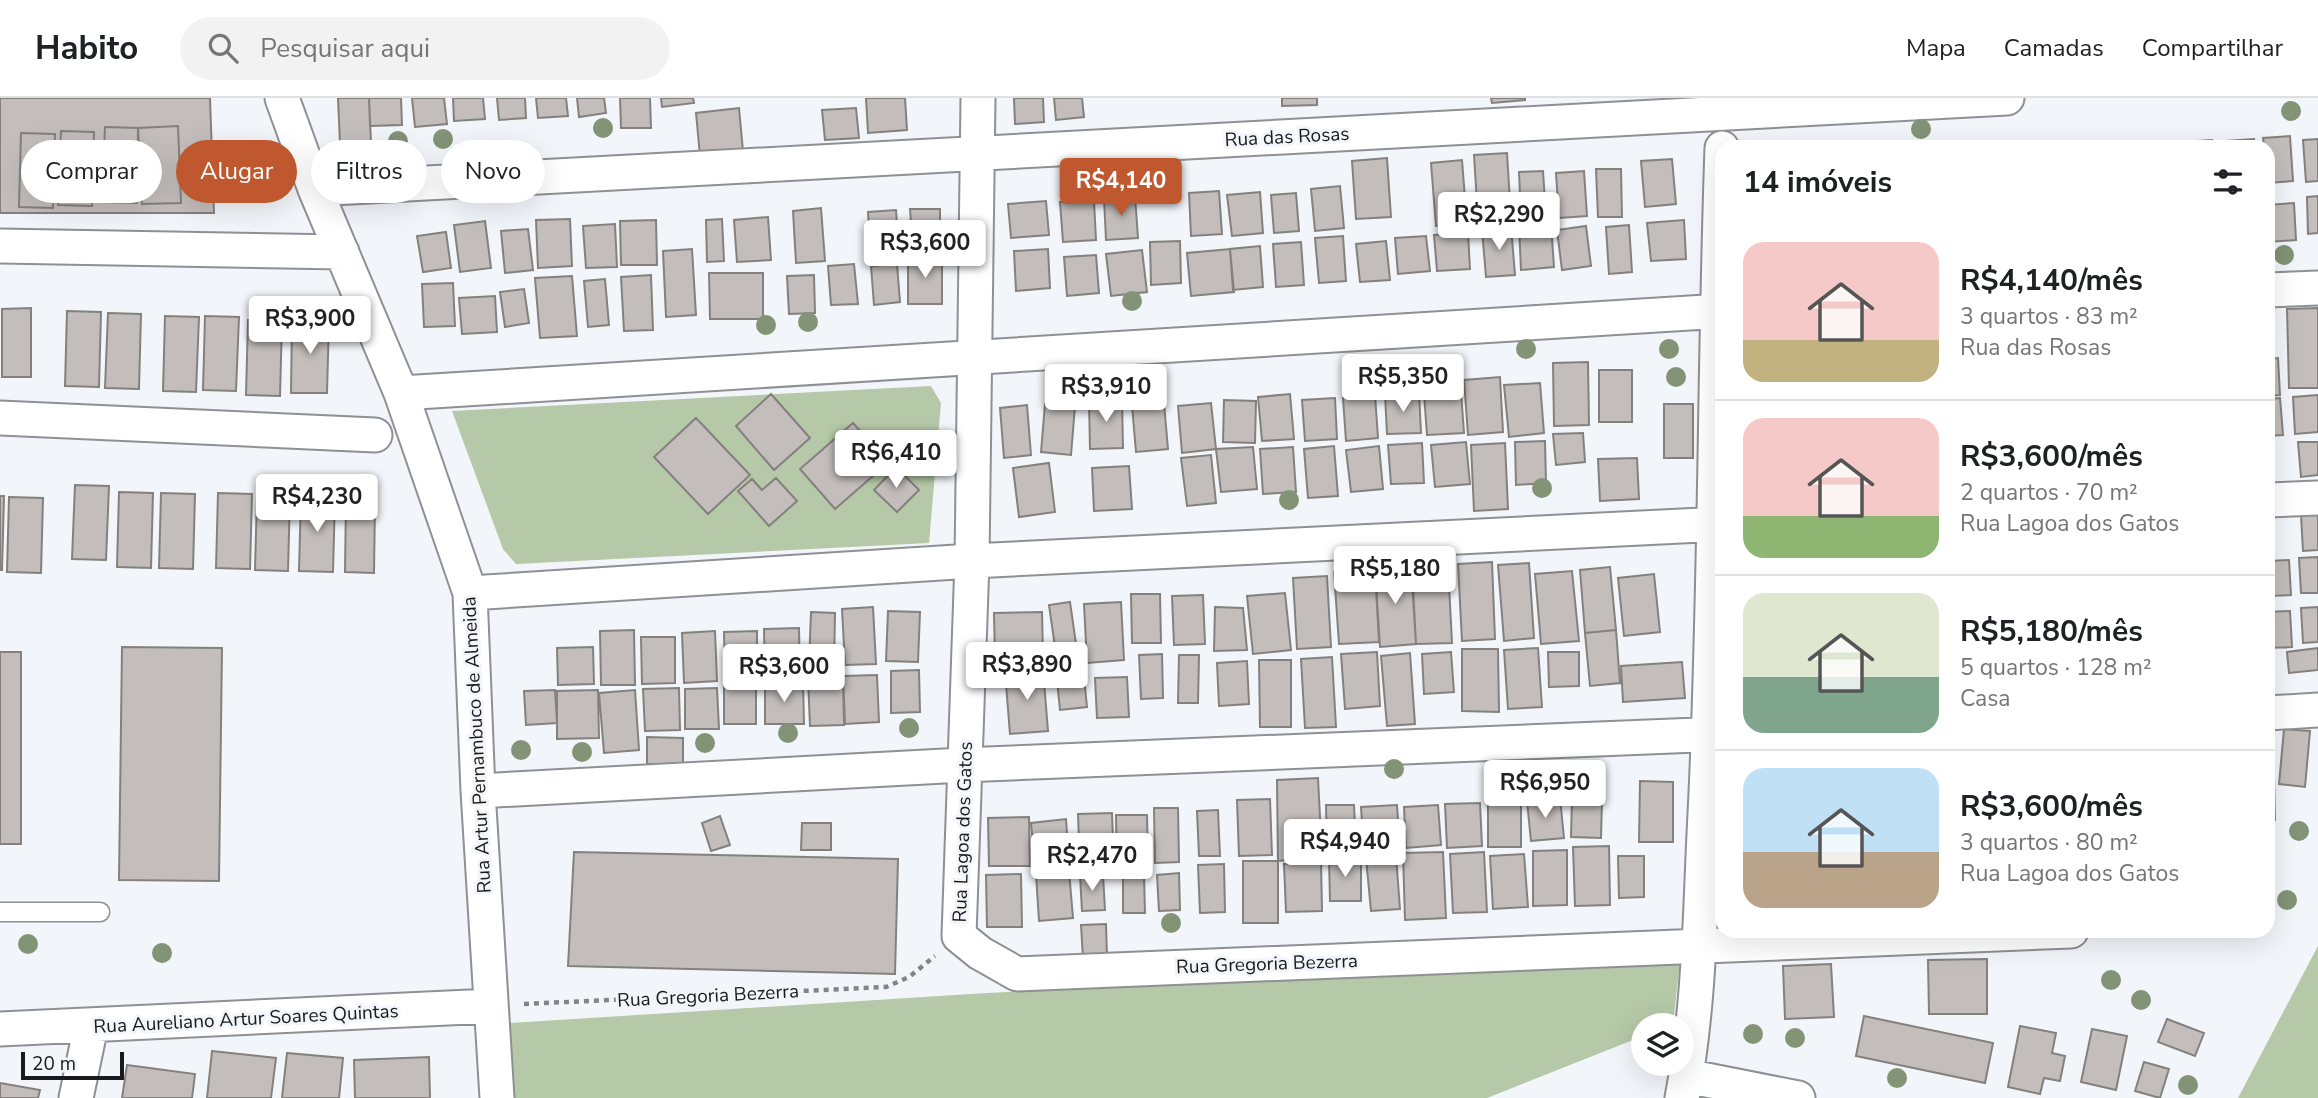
<!DOCTYPE html>
<html lang="pt">
<meta charset="utf-8">
<style>
body{margin:0;font-family:"Nunito Sans",sans-serif;background:#f2f2f2;color:#202124;height:100vh;display:flex;flex-direction:column;font-size:26px;white-space:nowrap}
*{box-sizing:border-box;margin:0}
p{font-size:23px;color:#757577}
.icon{flex:none;width:38px;height:38px;fill:none;stroke:currentColor;stroke-width:2;stroke-linecap:round;stroke-linejoin:round}
.map{position:relative;flex:1;overflow:hidden}
.panel{position:absolute;left:1715px;top:42px;width:560px;height:798px;display:flex;flex-direction:column;background:#fff;border-radius:21px;box-shadow:0 7px 28px #0002}
.panel>*{flex:none}
.banner{position:absolute;left:21px;top:42px;width:665px;height:63px;display:flex;gap:14px}
.tools{position:absolute;left:1631px;top:915px;display:grid;gap:14px}
.tools a{display:grid;place-items:center;width:63px;height:63px;border-radius:50%;background:#fff;box-shadow:0 7px 28px #0002;font-size:35px}
.scale{position:absolute;left:21px;bottom:18px;width:103px;box-sizing:border-box;padding-left:7px;border:4px solid #1a1a1c;border-top:0;font-size:19px;line-height:24px;white-space:nowrap;color:#1a1a1c;-webkit-text-stroke:5px #f2f5f9;paint-order:stroke}
.price{position:absolute;translate:-50% -60px;padding:0 16px;border-radius:7px;background:#fff;color:#222;font-size:23px;line-height:46px;filter:drop-shadow(0 2px 4px #0008)}
.price::after{content:'';position:absolute;left:50%;top:42px;width:21px;height:16px;margin-left:-10px;background:inherit;clip-path:polygon(0 0,100% 0,50% 100%)}
.price.on{background:#bf582e;color:#fff}
ul{padding:0;list-style:none}
li{display:flex;align-items:center;gap:21px;height:175px;padding:0 28px}
li+li{border-top:2px solid #e0e0e0}
li span{display:grid;place-items:center;flex:none;width:196px;height:140px;border-radius:21px;color:#555}
li>.icon{margin-inline-start:auto}
span .icon{width:84px;height:84px;fill:#fffc;stroke-width:1}
li b{font-size:30px}
h2{display:flex;justify-content:space-between;align-items:center;height:84px;padding:0 28px;font-size:30px}
.pill{padding:0 24px;border-radius:32px;background:#fff;box-shadow:0 7px 28px #0002;font-size:24px;line-height:63px}
.pill.on{background:#bf582e;color:#fff}
header{display:flex;align-items:center;gap:42px;box-sizing:border-box;height:98px;padding:0 35px;background:#fff;border-bottom:2px solid #e0e0e0}
header strong{font-size:33px}
nav{display:flex;gap:38px;margin-inline-start:auto;font-size:24px}
.search{width:490px;height:63px;background:#f2f2f2;display:flex;align-items:center;gap:18px;box-sizing:border-box;padding:0 24px;border-radius:38px;color:#757577;font-size:26px}
.map>svg:first-child{display:block}
</style>
<header>
<strong>Habito</strong>
<div class="search"><svg class="icon" aria-label="search" viewBox="0 0 24 24"><circle cx="10" cy="10" r="6"/><path d="M15 15l6 6"/></svg>Pesquisar aqui</div>
<nav><a>Mapa</a><a>Camadas</a><a>Compartilhar</a></nav>
</header>
<div class="map">
<svg width="2318" height="1000" viewBox="0 0 2318 1000">
<rect width="100%" height="100%" fill="#f2f5f9"/>
<path fill="#b5c8a7" d="M931 288 941 305 929 445 516 466 503 451 452 313Z
M2318 848V1000H2238Z
M1680 863 1673 926 1643 928V938L1487 1000H513L510 925 987 895Z"/>
<path fill="#c3bebc" stroke="#84807e" stroke-width="2" d="M0 0H210L214 115H0Z
M338 0H369L372 67 341 68Z
M369 0H401L402 27 370 28Z
M412 0H444L447 26 415 29Z
M453 0H483L485 21 454 23Z
M497 0H525L526 20 499 22Z
M536 0H566L568 18 538 20Z
M577 0H604L606 15 579 19Z
M620 0H650L651 30H621Z
M661 0H693L694 5 662 9Z
M866 0H905L907 32 868 35Z
M1014 0H1043L1044 24 1015 26Z
M1054 0H1082L1084 19 1056 22Z
M1282 0H1317V7L1282 8Z
M1491 0H1525V2L1492 5Z
M739 10 743 53 700 58 696 15Z
M856 10 859 40 825 42 822 12Z
M178 28 181 105 142 106 138 30Z
M105 29 138 30 137 105 102 104Z
M61 33 94 34 92 108 58 107Z
M21 35 55 36 53 110 19 109Z
M2290 38 2293 83 2268 85V49H2264L2263 40Z
M2254 41V49H2226V43Z
M2318 41V83L2306 84 2303 42Z
M2212 42V49H2182L2181 44Z
M1507 55 1511 120 1478 121 1474 57Z
M1387 60 1391 119 1356 121 1352 63Z
M1672 61 1676 106 1645 109 1641 63Z
M1462 62 1467 126 1436 128 1431 65Z
M1596 71H1621L1622 119H1598Z
M1543 73 1546 118 1521 119 1519 74Z
M1584 73 1587 118 1559 120 1556 75Z
M1340 88 1344 130 1315 133 1311 91Z
M1219 93 1222 136 1191 138 1189 95Z
M1260 94 1263 135 1232 138 1227 97Z
M1296 95 1299 133 1274 135 1271 97Z
M1135 98 1138 140 1106 142 1104 100Z
M2318 98V135L2308 136 2307 99Z
M1046 103 1049 137 1011 140 1008 106Z
M1094 103 1096 142 1063 144 1060 104Z
M2294 105 2296 142 2268 144V107Z
M821 110 825 163 796 165 793 113Z
M910 111H940V152H913Z
M896 112 899 156 871 158 868 114Z
M768 119 771 162 737 164 734 122Z
M570 121 572 168 538 170 536 122Z
M722 121 724 163 707 164 706 122Z
M656 122 657 167H621L620 123Z
M1684 122 1686 161 1651 163 1647 125Z
M485 123 491 170 460 174 454 127Z
M615 126 617 169 586 170 583 128Z
M1551 126 1554 169 1521 172 1519 128Z
M1629 127 1632 174 1609 176 1606 129Z
M1511 128 1515 177 1486 179 1482 131Z
M1586 128 1591 168 1562 172 1557 132Z
M528 131 533 172 505 175 501 133Z
M446 134 451 170 423 174 417 138Z
M1468 135 1470 171 1437 173 1434 137Z
M1343 138 1346 183 1319 185 1315 140Z
M1426 138 1430 173 1398 176 1395 140Z
M1180 143 1181 185 1151 187 1150 144Z
M1386 143 1390 182 1360 184 1356 146Z
M1301 144 1304 187 1276 189 1273 146Z
M1260 148 1263 189 1233 192 1230 151Z
M692 151 696 217 666 219 663 153Z
M1048 151 1050 190 1016 193 1014 153Z
M1230 151 1234 194 1191 198 1187 155Z
M1142 152 1147 194 1111 198 1106 156Z
M1096 157 1099 195 1067 198 1064 159Z
M908 159H942V206H908Z
M854 166 858 206 831 207 828 168Z
M897 166 900 204 874 207 871 168Z
M709 175H763V221H710Z
M651 177 653 232 624 233 621 179Z
M814 177 815 215 789 216 787 178Z
M572 178 577 238 540 240 535 180Z
M605 181 609 227 588 229 584 183Z
M453 185 455 228 424 229 422 186Z
M524 191 529 225 505 229 500 194Z
M495 198 497 234 462 236 459 200Z
M31 210V279H2V211Z
M2318 210V290H2289L2287 211Z
M67 213 101 214 99 289 65 288Z
M108 215 141 216 139 291 105 290Z
M165 218 199 219 196 294 163 293Z
M205 218 239 219 236 293 203 292Z
M292 221 329 222 327 295H291Z
M248 222 282 223 280 298 246 297Z
M2278 260 2280 297 2268 298V261Z
M1588 264 1589 327 1554 328 1553 265Z
M1599 272H1632V324H1599Z
M1500 279 1503 334 1468 337 1464 282Z
M1540 285 1544 335 1509 339 1504 287Z
M1163 294 1168 351 1136 354 1131 296Z
M1461 294 1464 335 1427 337 1424 296Z
M1419 295 1421 335 1387 336 1385 296Z
M771 296 810 340 774 372 736 328Z
M1290 296 1294 341 1262 343 1258 299Z
M1375 297 1378 340 1346 343 1343 300Z
M2318 297V334L2295 336 2293 299Z
M1335 300 1337 341 1305 343 1302 302Z
M2280 300 2283 337 2268 338V301Z
M1122 302 1123 350 1090 351 1089 303Z
M1224 302 1256 303 1255 345 1223 344Z
M1211 305 1216 351 1182 355 1178 308Z
M1045 306 1075 308 1071 357 1041 354Z
M1664 306H1693V360H1664Z
M1027 307 1031 357 1004 360 1000 310Z
M696 320 750 377 708 416 654 359Z
M853 325 888 365 835 411 800 371Z
M1583 335 1585 364 1556 367 1553 336Z
M1545 343 1546 385 1516 387 1515 344Z
M1466 344 1470 386 1435 389 1431 347Z
M2298 344H2318V377L2301 379Z
M1422 345 1424 385 1391 386 1388 347Z
M1505 345 1508 411 1474 413 1471 347Z
M1334 348 1338 398 1308 400 1304 351Z
M1379 348 1383 391 1351 394 1346 352Z
M1253 349 1257 391 1221 394 1216 351Z
M1293 349 1296 394 1263 396 1260 351Z
M1211 357 1216 405 1187 408 1181 360Z
M1637 360 1639 401 1600 403 1598 361Z
M1049 365 1055 414 1019 419 1013 370Z
M1129 368 1132 411 1094 413 1092 370Z
M896 369 919 392 897 414 874 392Z
M776 380 797 403 769 428 738 393 752 381 762 392Z
M75 387 109 388 106 462 72 461Z
M119 394 153 395 151 470 117 469Z
M161 395 195 396 193 471 159 470Z
M218 395 252 396 250 471 216 470Z
M257 397 290 398 288 473 255 472Z
M0 398H4L2 472H0Z
M9 399 43 400 41 475 7 474Z
M301 399 335 400 333 474 299 473Z
M346 402 375 403 374 475 345 474Z
M2318 416V452L2303 453 2301 417Z
M2318 459V495H2301L2299 460Z
M2289 462 2291 497 2268 498V463Z
M1492 464 1495 541 1462 543 1458 466Z
M1529 465 1534 540 1504 543 1498 467Z
M1411 468 1416 546 1380 549 1375 470Z
M1448 468 1452 545 1416 546 1412 470Z
M1610 469 1616 532 1585 535 1580 472Z
M1375 472 1379 544 1339 546 1334 474Z
M1572 473 1579 543 1541 546 1535 476Z
M1654 476 1660 534 1624 538 1618 480Z
M1327 478 1331 549 1297 551 1293 480Z
M1285 495 1291 552 1253 556 1247 498Z
M1131 496H1160L1161 545H1132Z
M1203 497 1205 546 1174 547 1172 498Z
M1070 504 1076 546 1055 549 1049 507Z
M1121 504 1124 562 1087 565 1084 506Z
M873 509 876 566 845 567 842 511Z
M1215 509 1243 510 1247 552 1214 553Z
M2318 509V544L2303 545 2301 510Z
M888 513 920 514 918 564 886 563Z
M2290 513 2292 549 2268 550V514Z
M811 514 835 515 834 567H809Z
M1042 514 1043 558 995 559 994 515Z
M799 530 800 578 765 579 764 531Z
M634 532 635 587H601L600 533Z
M1616 532 1620 585 1590 588 1585 535Z
M715 533 717 583 684 585 682 535Z
M757 533V579L725 580 724 534Z
M641 539H675V585L642 586Z
M122 549 222 550 219 783 119 782Z
M593 549 594 586 558 587 557 550Z
M1538 550 1542 609 1508 611 1504 552Z
M2318 550V572L2289 575 2287 554Z
M1462 551H1498L1499 614 1462 613Z
M0 554H21V746H0Z
M1377 554 1380 608 1345 611 1341 556Z
M1451 554 1454 594 1424 596 1422 556Z
M1548 554H1579V588L1549 589Z
M1410 555 1415 626 1387 628 1381 558Z
M1162 556 1163 600 1141 601 1139 557Z
M1179 557H1199L1198 605H1178Z
M1082 559 1087 609 1060 612 1055 562Z
M1332 559 1336 629 1305 630 1301 561Z
M1259 562H1291V629H1260Z
M1247 563 1249 606 1219 608 1217 565Z
M1682 564 1685 600 1623 604 1621 568Z
M1043 571 1048 633 1010 636 1005 574Z
M919 572 920 614 891 615V573Z
M877 577 879 624 845 626 843 578Z
M843 579 844 627 810 628 808 581Z
M1127 579 1129 619 1097 620 1095 580Z
M724 585H756V626H724Z
M765 585H803L804 626H765Z
M679 590 680 632 645 633 643 591Z
M717 590 719 631H685V591Z
M555 592 557 625 526 627 524 593Z
M598 592 599 640 557 641V593Z
M635 592 639 652 604 655 599 595Z
M2284 631 2310 633 2305 689 2279 686Z
M647 639 683 640V666H647Z
M2268 677H2274L2275 722H2268Z
M1318 680 1322 759 1278 763 1277 682Z
M1640 683 1673 684V744H1639Z
M1560 700 1564 740 1531 743 1527 703Z
M1572 700 1602 701 1601 740 1571 739Z
M1270 701 1272 757 1239 758 1237 702Z
M1480 705 1482 748 1447 750 1445 706Z
M1326 707H1354L1356 752 1327 753Z
M1397 707 1400 752 1364 754 1361 709Z
M1438 707 1441 747 1406 750 1404 709Z
M1488 707H1521V749H1488Z
M1154 710H1178L1179 764 1155 765Z
M1218 712 1220 758H1199L1197 713Z
M1112 715 1114 769 1080 770 1078 716Z
M1116 717H1147L1148 768 1117 769Z
M720 718 730 747 711 753 702 725Z
M1029 719 1030 768H989L988 720Z
M1066 721 1069 763 1035 767 1031 725Z
M802 725H831V752H801Z
M1609 748 1610 807 1575 808 1573 749Z
M1567 752V807L1533 808V753Z
M574 754 898 761 895 876 568 868Z
M1443 754 1446 820 1405 822 1403 755Z
M1484 754 1487 814 1453 815 1450 756Z
M1524 756 1528 809 1493 811 1490 758Z
M1396 758 1400 811 1371 813 1366 760Z
M1618 758H1644V799L1619 800Z
M1329 759H1361V803H1330Z
M1243 763H1278V825H1243Z
M1321 764 1322 813 1286 814 1284 766Z
M1224 766 1225 814 1200 815 1198 767Z
M1069 773 1073 820 1039 823 1036 776Z
M1179 775 1180 812 1159 813 1157 777Z
M1021 776 1022 829H987L986 777Z
M1080 777H1103L1105 812 1082 813Z
M1123 777H1144L1145 815H1123Z
M1106 826 1107 859 1083 860 1081 827Z
M1987 861V916H1929L1928 862Z
M1831 866 1834 919 1785 921 1783 868Z
M1864 918 1993 945 1985 985 1856 958Z
M2167 921 2204 935 2195 958 2158 944Z
M2020 928 2056 935 2052 955 2065 958 2060 983 2044 980 2040 996 2008 989Z
M2092 931 2127 938 2116 992 2081 984Z
M212 953 276 960 271 1000H207Z
M287 955 343 960 339 1000H282Z
M429 959 430 1000H355L354 962Z
M2144 964 2169 971 2160 1000 2135 993Z
M127 967 195 976 192 1000H122Z
M0 985 40 992 38 1000H0Z"/>
<g fill="none" stroke-linecap="round" stroke-linejoin="round">
<defs>
<path id="lane" d="M0 814H100"/>
<path id="street" d="M282 0 315 91 401 295 470 495 478 693 497 1000
M978 0 972 463 959 838 980 855 1017 876 2071 833
M315 91 2007 0
M0 148 342 154
M2268 192 2318 190
M401 295 1722 213
M0 320 375 337
M2268 402 2318 400
M470 495 972 463 1722 426
M2268 615 2318 612
M478 693 963 667 1722 636
M0 931 491 908
M1686 978 1798 1000
M76 1000 91 928
M1682 1000C1700 907 1700 810 1705 716 1716 494 1714 272 1722 50"/>
</defs>
<use href="#lane" stroke="#8e9094" stroke-width="21"/>
<use href="#street" stroke="#8e9094" stroke-width="37"/>
<path stroke="#828487" stroke-width="4.5" stroke-dasharray="5 5" stroke-linecap="butt" d="M524 906 886 889 909 879 935 858"/>
<use href="#lane" stroke="#fff" stroke-width="18"/>
<use href="#street" stroke="#fff" stroke-width="33"/>
</g>
<g fill="#839376">
<circle cx="2291" cy="13" r="10"/>
<circle cx="603" cy="30" r="10"/>
<circle cx="1921" cy="31" r="10"/>
<circle cx="443" cy="41" r="10"/>
<circle cx="398" cy="43" r="10"/>
<circle cx="2284" cy="157" r="10"/>
<circle cx="1132" cy="203" r="10"/>
<circle cx="808" cy="224" r="10"/>
<circle cx="766" cy="227" r="10"/>
<circle cx="1526" cy="251" r="10"/>
<circle cx="1669" cy="251" r="10"/>
<circle cx="1676" cy="279" r="10"/>
<circle cx="1542" cy="390" r="10"/>
<circle cx="1289" cy="402" r="10"/>
<circle cx="909" cy="630" r="10"/>
<circle cx="788" cy="635" r="10"/>
<circle cx="705" cy="645" r="10"/>
<circle cx="521" cy="652" r="10"/>
<circle cx="582" cy="654" r="10"/>
<circle cx="1394" cy="671" r="10"/>
<circle cx="2299" cy="733" r="10"/>
<circle cx="2287" cy="802" r="10"/>
<circle cx="1171" cy="825" r="10"/>
<circle cx="28" cy="846" r="10"/>
<circle cx="162" cy="855" r="10"/>
<circle cx="2111" cy="882" r="10"/>
<circle cx="2141" cy="902" r="10"/>
<circle cx="1753" cy="936" r="10"/>
<circle cx="1795" cy="940" r="10"/>
<circle cx="1897" cy="980" r="10"/>
<circle cx="2188" cy="987" r="10"/>
</g>
<g text-anchor="middle" stroke-width="6" stroke-linejoin="round" paint-order="stroke">
<g font-size="19" fill="#1a1a1c" stroke="#f2f5f9">
<text transform="translate(1287 38) rotate(-3)" y="7">Rua das Rosas</text>
<text transform="translate(476 647) rotate(-93)" y="7">Rua Artur Pernambuco de Almeida</text>
<text transform="translate(962 734) rotate(-88)" y="7">Rua Lagoa dos Gatos</text>
<text transform="translate(1267 865) rotate(-2)" y="7">Rua Gregoria Bezerra</text>
<text transform="translate(708 897) rotate(-3)" y="7">Rua Gregoria Bezerra</text>
<text transform="translate(246 920) rotate(-3)" y="7">Rua Aureliano Artur Soares Quintas</text>
</g>
</g>
</svg>
<div class="tools">
<a><svg class="icon" aria-label="layers" viewBox="0 0 24 24"><path d="M12 4l9 5-9 5-9-5zM3 14l9 5 9-5"/></svg></a>
</div>
<div class="scale">20 m</div>
<b class="price on" style="left:1121px;top:120px">R$4,140</b>
<b class="price" style="left:1499px;top:154px">R$2,290</b>
<b class="price" style="left:925px;top:182px">R$3,600</b>
<b class="price" style="left:310px;top:258px">R$3,900</b>
<b class="price" style="left:1403px;top:316px">R$5,350</b>
<b class="price" style="left:1106px;top:326px">R$3,910</b>
<b class="price" style="left:896px;top:392px">R$6,410</b>
<b class="price" style="left:317px;top:436px">R$4,230</b>
<b class="price" style="left:1395px;top:508px">R$5,180</b>
<b class="price" style="left:1027px;top:604px">R$3,890</b>
<b class="price" style="left:784px;top:606px">R$3,600</b>
<b class="price" style="left:1545px;top:722px">R$6,950</b>
<b class="price" style="left:1345px;top:781px">R$4,940</b>
<b class="price" style="left:1092px;top:795px">R$2,470</b>
<div class="banner">
<a class="pill">Comprar</a>
<a class="pill on">Alugar</a>
<a class="pill">Filtros</a>
<a class="pill">Novo</a>
</div>
<section class="panel">
<h2>14 imóveis<svg class="icon" aria-label="filters" viewBox="0 0 24 24"><path d="M4 7h16M4 17h16"/><circle cx="9" cy="7" r="2"/><circle cx="15" cy="17" r="2"/></svg></h2>
<ul>
<li><span style="background:linear-gradient(#f6c9c9 70%,#c2b280 0)"><svg class="icon" aria-label="home" viewBox="0 0 24 24"><path d="M3 11l9-7 9 7M6 9v11h12V9"/></svg></span><div><b>R$4,140/mês</b><p>3 quartos · 83 m²</p><p>Rua das Rosas</p></div></li>
<li><span style="background:linear-gradient(#f6c9c9 70%,#8fb573 0)"><svg class="icon" aria-label="home" viewBox="0 0 24 24"><path d="M3 11l9-7 9 7M6 9v11h12V9"/></svg></span><div><b>R$3,600/mês</b><p>2 quartos · 70 m²</p><p>Rua Lagoa dos Gatos</p></div></li>
<li><span style="background:linear-gradient(#dfe7d0 60%,#7fa58c 0)"><svg class="icon" aria-label="home" viewBox="0 0 24 24"><path d="M3 11l9-7 9 7M6 9v11h12V9"/></svg></span><div><b>R$5,180/mês</b><p>5 quartos · 128 m²</p><p>Casa</p></div></li>
<li><span style="background:linear-gradient(#bfe0f5 60%,#b9a48a 0)"><svg class="icon" aria-label="home" viewBox="0 0 24 24"><path d="M3 11l9-7 9 7M6 9v11h12V9"/></svg></span><div><b>R$3,600/mês</b><p>3 quartos · 80 m²</p><p>Rua Lagoa dos Gatos</p></div></li>
</ul>
</section>
</div>
